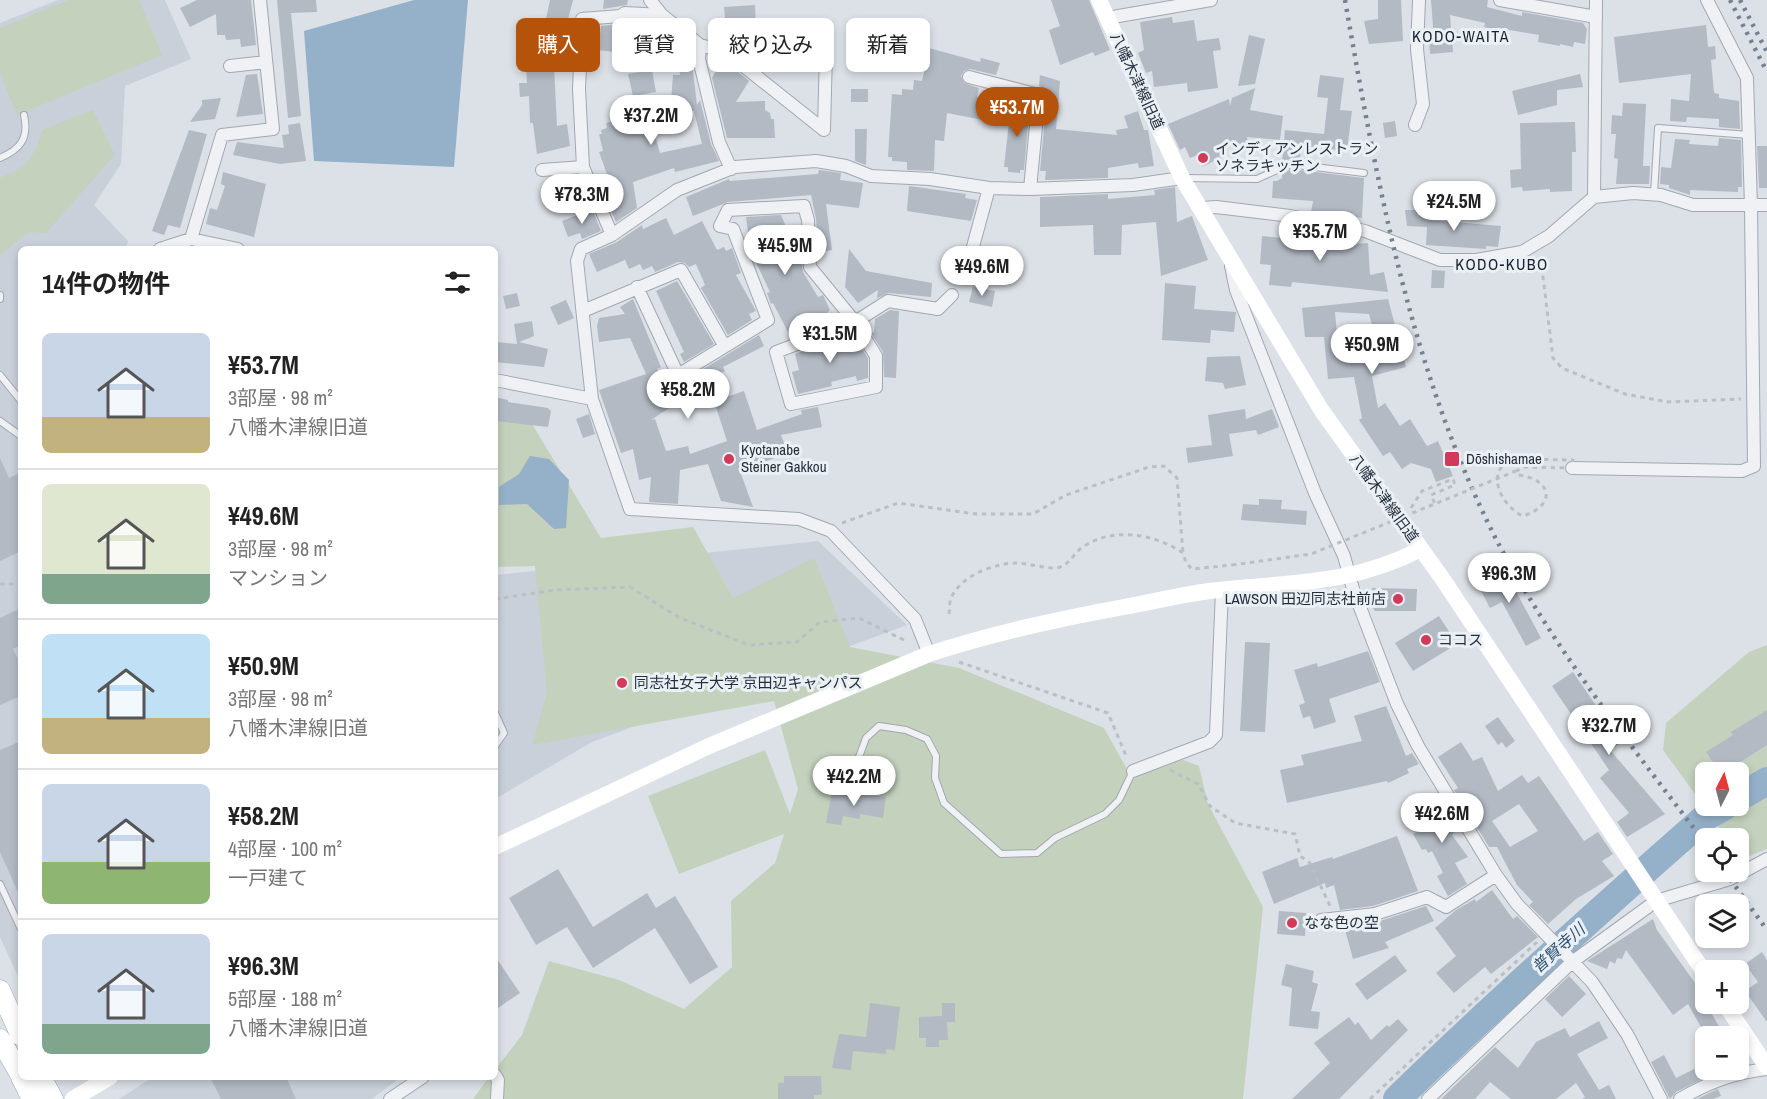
<!DOCTYPE html>
<html lang="ja">
<meta charset="utf-8">
<style>
body{margin:0;font-family:"Archivo Narrow","Noto Sans JP",sans-serif;background:#f2f2f2;color:#222;height:100vh;display:flex;flex-direction:column;font-size:22px;white-space:nowrap}
*{box-sizing:border-box;margin:0}
p{font-size:20px;color:#767676}
.icon{flex:none;width:33px;height:33px;fill:none;stroke:currentColor;stroke-width:2;stroke-linecap:round;stroke-linejoin:round}
.map{position:relative;flex:1;overflow:hidden}
.sheet{position:absolute;left:18px;top:246px;width:480px;height:834px;display:flex;flex-direction:column;background:#fff;border-radius:9px;box-shadow:0 3px 9px #0003}
.sheet>*{flex:none}
.banner{position:absolute;left:516px;top:18px;width:570px;height:54px;display:flex;gap:12px}
.needle{width:39px;rotate:6deg}
.controls{position:absolute;left:1695px;top:762px;display:grid;gap:12px}
.controls a{display:grid;place-items:center;width:54px;height:54px;border-radius:9px;background:#fff;box-shadow:0 3px 9px #0003;font-size:30px}
.price{position:absolute;translate:-50% -51px;padding:0 14px;border-radius:21px;background:#fff;color:#222;font-size:20px;line-height:39px;filter:drop-shadow(0 2px 3px #0008)}
.price::after{content:'';position:absolute;left:50%;top:36px;width:18px;height:14px;margin-left:-9px;background:inherit;clip-path:polygon(0 0,100% 0,50% 100%)}
.price.current{background:#b45309;color:#fff}
ul{padding:0;list-style:none}
li{display:flex;align-items:center;gap:18px;height:150px;padding:0 24px}
li+li{border-top:2px solid #e0e0e0}
li span{display:grid;place-items:center;flex:none;width:168px;height:120px;border-radius:9px;color:#555}
li>.icon{margin-inline-start:auto}
span .icon{width:72px;height:72px;fill:#fffc;stroke-width:1}
li b{font-size:26px}
h2{display:flex;justify-content:space-between;align-items:center;height:72px;padding:0 24px;font-size:26px}
.chip{padding:0 21px;border-radius:9px;background:#fff;box-shadow:0 3px 9px #0003;font-size:21px;line-height:54px}
.chip.current{background:#b45309;color:#fff}
.map>svg:first-child{display:block}
</style>
<div class="map">
<svg width="1767" height="1099" viewBox="0 0 1767 1099">
<rect width="100%" height="100%" fill="#dce1e7"/>
<path fill="#cad0d9" d="M58 0H165L191 59 125 86 121 164 94 205 128 241 125 249H21V983L0 937V23Z
M818 541 907 625 592 742 495 799V575Z
M153 1077H401L372 1099H119Z"/>
<path fill="#c3d1bd" fill-rule="evenodd" d="M69 0H139L162 55 17 115 0 73V28Z
M93 110 115 155 46 233 29 232 0 255V178C27 166 34 159 42 130Z
M495 414H526L601 538 693 527 733 598 814 558 850 647 959 668 1104 728 1128 771 1183 760 1199 766 1208 804 1263 907 1243 1099H473L489 1077H495V1070L522 1035 549 961 619 980 684 1009 732 967 731 901 775 863 784 834 679 874 648 796 765 750 790 814 798 789 774 701 532 745 547 693 535 566 495 567Z
M1767 645V849L1747 857 1739 849 1738 838H1727L1663 750 1666 723 1749 652ZM1706 772H1738V806H1706Z"/>
<path fill="#95b1c9" d="M414 0H468L454 167 314 161 304 31Z
M530 456 549 459 569 480 566 528 554 529 527 504 499 505V487L519 474Z"/>
<g fill="none" stroke-linecap="round" stroke-linejoin="round">
<path stroke="#95b1c9" stroke-width="28" d="M1738 798 1767 781
M1397 1099C1498 1001 1602 908 1707 816L1725 806"/>
</g>
<path fill="#b3bac4" fill-rule="evenodd" d="M197 0H251L256 45 241 47 240 39 226 40 225 35H217L216 14 190 27 180 8Z
M277 0H316L317 12 291 13 301 116 288 118Z
M550 0H573L562 43 560 42 557 52 540 47Z
M604 0H628L627 5 603 9Z
M1051 0H1089L1110 50 1095 56 1093 52 1060 65 1049 30 1060 26Z
M1378 0H1401L1403 41 1369 44 1364 21 1378 19Z
M1431 0H1488L1487 7 1522 16V12L1583 23 1587 29 1585 44 1574 42 1573 47 1560 44V46L1538 42 1539 35 1497 28 1496 30 1484 27 1485 23 1450 15 1453 52 1430 54 1429 39H1434Z
M755 5 756 30 726 32 724 7Z
M1172 17 1173 23 1194 20 1197 41 1219 38 1221 50 1213 51 1218 88 1188 92 1187 83 1154 87 1152 71 1146 73 1138 53 1144 50 1140 22Z
M625 23 621 53 598 50 601 26Z
M1706 25 1708 47 1715 46 1716 59 1711 60 1714 93 1719 94V98L1739 101 1740 129 1719 127V119L1687 117 1686 122 1670 121 1671 99 1689 101 1691 74 1619 83 1614 37Z
M785 32 815 33V55L798 56V51H785Z
M1249 35 1265 39 1255 84 1238 86Z
M929 48 980 62 981 58 1000 63 996 75 970 69 964 71 961 76 964 83 979 88 977 97 992 100 988 121 947 113 944 141 935 140 934 171 907 170V162L892 161V157H888L892 94 902 95V89L913 90 914 80 922 81Z
M722 59 749 81 736 102 765 101V110L770 113 771 119H774L775 138H727L712 78Z
M692 63 697 105 700 100 711 144 719 161 675 172 674 168 633 182 637 208 616 222 608 204 617 202 599 152 603 151 599 134H602L601 130 607 128 606 123 623 119 622 111 645 107 649 126 652 125 660 153 702 144 694 111 670 115 673 75H680L679 64Z
M554 67 557 126 567 124 570 146 537 154 533 123H530L529 96 520 97 519 83H527L526 68Z
M652 70 656 92 633 96 628 74Z
M257 74 263 114 236 117 246 75Z
M1580 74 1583 87 1557 90V105L1518 115 1512 91Z
M1040 75 1060 81 1056 129 1117 135 1116 130 1128 128 1124 116 1138 111 1144 130H1148L1154 166 1139 168 1138 163 1108 168V178L1045 180 1046 171H1040L1047 95 1045 89 1039 86Z
M1320 75 1344 78 1340 110 1352 111 1347 151 1301 146 1300 160 1290 159 1282 162 1285 130 1324 134 1328 98 1317 97Z
M1255 88 1250 110 1283 116 1280 140 1247 137 1248 144 1224 146 1226 155 1204 166 1198 155 1190 158 1185 147 1180 150 1168 124 1229 99 1230 106 1232 98Z
M851 89H868V102H851Z
M221 98 215 119 190 122 202 105V100Z
M1623 103 1646 104 1643 166H1650L1649 184H1616L1618 159 1614 158 1616 134H1611L1612 115 1622 116Z
M1011 104 1030 106 1024 170H1020V173L1008 172V167H1004Z
M1395 121 1397 136 1385 138 1383 123Z
M1575 122 1576 152H1572V191L1550 192V189L1523 191 1522 187 1511 188 1510 170 1521 169 1520 123Z
M300 123 306 161 280 164 233 155 237 142 284 148 282 135 289 134 288 125Z
M855 129H867L866 165 855 161Z
M189 130 207 134 180 228 168 225 164 235 152 231Z
M1719 138 1741 140 1742 187H1738V192L1690 190V195L1669 188V185L1660 184 1661 167 1671 168 1675 139 1690 140 1689 144 1718 146Z
M1757 146H1767V188H1759Z
M1291 169 1364 178 1362 218 1337 214V217L1311 212 1313 201 1272 198 1273 181H1277L1282 178V173Z
M819 170 841 173 840 180 863 183 859 208 826 204 832 250 819 252 818 249 816 219 811 195 728 202 693 216 686 197 729 179 730 181 818 174Z
M223 172 266 184 254 237 206 224 210 208 217 210 225 186 221 184Z
M571 176 575 189 554 197 548 182Z
M909 186 966 194 965 198 977 200 971 221 907 211Z
M1175 187 1177 222 1192 216 1208 260 1161 276 1156 222 1122 225 1121 255H1094L1093 225 1040 227V197L1108 194V199L1155 195 1154 190Z
M592 209 601 231 582 239 580 233 568 237 562 221Z
M1405 210H1430V220L1501 226 1498 247 1486 246V249L1426 245 1427 227 1407 226Z
M781 215 801 261 803 272 818 297 823 295 830 310 826 314 830 323 791 338 773 303 771 304 767 293 770 292 746 241 749 239 746 217Z
M666 218 674 235 702 221 717 250 724 247 726 251 732 248 741 273 736 275 756 311 749 314 752 320 728 335 701 288 705 285 696 264 689 267 685 263 678 262 655 272 652 266 643 270 640 264 629 269 625 260 597 272 589 254 617 242 642 225 643 229Z
M1302 227 1335 233 1334 245 1368 243 1370 275 1384 272 1388 292 1292 282 1291 287 1269 285 1271 265 1260 264 1262 236 1301 240Z
M849 249 866 271 932 283 931 297 889 293 877 298 878 290 858 303 845 287Z
M1432 270 1445 271 1444 288H1431Z
M967 272 982 275 979 286 965 283Z
M677 281 714 344 684 362 680 354 684 352 656 291Z
M1165 283 1196 286 1194 309 1236 312 1234 332 1211 330 1210 343 1162 340Z
M973 287 995 291 992 307 969 302Z
M517 293 520 306 506 309 503 296Z
M633 299 661 367 657 369 670 397 692 376 759 335 764 346 723 367 725 371 651 420 655 419 666 451 688 446 690 454 727 441 714 401 744 391 757 430 802 414 801 410 818 407 822 427 781 435 788 453 740 471 753 507 721 501 708 464 680 470 678 504 649 502 651 477 639 480 633 449 621 453 599 390 646 374 630 338 599 342 597 326 599 318 625 314 620 307Z
M1388 299 1406 367 1372 376 1378 408 1385 403 1400 426 1410 419 1427 446 1438 441 1453 476 1436 482 1431 469 1411 463 1402 469 1390 452 1383 456 1359 420 1362 418 1354 377 1328 379 1324 337H1305L1302 308ZM1335 312 1369 314 1379 352 1339 355Z
M566 300 574 318 558 325 550 307Z
M890 310 899 311 896 378 884 377 883 352 871 333 874 332 875 319Z
M532 321 534 336 519 342 548 349 544 367 495 362V342L517 344 514 324Z
M854 336 868 358V378L857 381 856 376 831 382 832 386 798 394 792 372 799 370 795 354 836 338Z
M1240 356 1246 385 1225 389 1223 383 1205 381 1207 357Z
M495 397 508 400V402L548 408 551 411 548 427 495 421Z
M1245 409 1246 419 1272 409 1279 427 1258 435 1256 430 1229 434 1233 456 1188 463 1186 448 1212 445 1208 415Z
M589 414 595 434 583 438 576 419Z
M0 458 9 478 21 472V551L0 561Z
M1259 499 1282 500 1281 509 1307 511 1306 525 1241 520 1243 504 1259 505Z
M1504 569 1541 638 1526 646 1502 602 1490 608 1477 583Z
M1372 588 1417 589 1416 611H1375L1371 605Z
M21 608V645L13 649 21 665V696L0 705V618Z
M1439 616 1457 644 1413 671 1395 643Z
M1245 642 1270 643 1265 732 1240 731Z
M1368 651 1380 682 1329 699 1336 722 1314 729 1310 716 1303 718 1299 705 1305 703 1294 670 1317 663 1318 667Z
M1573 672 1621 742 1610 750 1665 814 1627 837 1617 822 1629 813 1600 778 1609 770 1552 686Z
M1386 706 1406 756 1412 753 1419 764 1407 769 1409 773 1388 783 1387 781 1287 803 1280 770 1304 765 1301 755 1362 741 1354 716Z
M1767 710V745L1725 772H1720L1706 752 1733 735 1731 732Z
M1498 717 1515 741 1506 748 1502 742 1498 745 1485 726Z
M21 741V899L0 852V750Z
M1461 742 1473 761 1482 757 1498 791 1522 775 1528 783 1539 776 1584 841 1598 832 1613 854 1602 861 1614 876 1576 899 1548 924 1529 905 1533 902 1517 885 1497 847H1489L1454 790 1458 788 1438 757ZM1519 804 1538 831 1510 847 1492 821Z
M832 792 886 797 883 818 860 814V819L843 816 841 825 826 823Z
M1439 797 1458 829 1452 835 1468 857 1455 863 1467 884 1448 896 1437 876 1443 873 1432 851 1428 853 1426 849 1422 850 1413 834 1428 826 1419 808Z
M1397 836 1418 891 1373 906 1340 910 1334 885 1326 888 1325 883 1274 904 1262 872 1297 858 1300 867 1332 857 1333 859Z
M558 869 593 927 647 893 656 908 675 896 718 967 690 984 655 928 593 968 567 927 536 945 509 898Z
M1492 890 1513 919 1517 916 1538 937 1491 974 1485 967 1454 993 1436 973 1456 956 1435 928 1456 910 1475 899 1476 902Z
M1426 906 1434 921 1385 942 1389 948 1353 959 1344 926 1377 922Z
M1279 911 1306 913 1305 936 1277 934Z
M1653 919 1657 930 1703 994 1706 1004 1720 1028 1706 1036 1688 1004 1673 1015 1626 950 1622 959 1617 958 1615 964 1610 961 1607 969 1587 961Z
M1762 952 1767 960V1022L1745 991 1758 982 1745 964Z
M1395 955 1407 971 1367 1000 1355 984Z
M495 956 520 993 495 1010Z
M1286 964 1314 971 1312 982 1318 984 1311 1011 1320 1012 1318 1029 1289 1026 1292 988 1281 985Z
M1569 976 1586 994 1562 1017 1545 999Z
M870 1003 900 1007 895 1050 886 1049V1054L853 1051 851 1070 832 1068 839 1034 866 1037Z
M942 1003H955V1022H947L948 1040H939V1047H926V1038H919V1017L942 1016Z
M1349 1017 1355 1025 1358 1022 1371 1040 1387 1025 1389 1027 1398 1019 1408 1030 1339 1099H1292L1330 1063 1314 1043Z
M1599 1021 1608 1038 1577 1054 1599 1090 1609 1085 1616 1099H1582L1585 1097 1576 1083 1556 1099H1511L1490 1082 1475 1099H1441L1495 1047 1518 1068 1536 1042 1565 1028 1570 1037Z
M1664 1055 1676 1078 1704 1064 1710 1075 1676 1092 1670 1099 1651 1062Z
M784 1076H821L822 1095H814V1099H778V1083H784Z
M210 1077H286L296 1099H221Z
M1718 1089 1721 1096 1713 1099H1697Z"/>
<g fill="none" stroke-linecap="round" stroke-linejoin="round">
<defs>
<path id="lane" d="M0 158C21 149 29 138 24 115
M1186 178 1257 179 1290 164 1364 173
M1654 194 1658 128 1749 135
M0 295V299
M0 375 21 401
M0 421 21 436
M495 713 504 733 495 746
M852 776 866 738 879 726 906 730 927 739 936 756 935 778 944 803 1001 854 1037 853 1055 838 1105 814 1119 800 1133 771
M0 884 21 929"/>
<path id="street" d="M650 0 662 15 700 45 726 52 824 130 826 52
M1500 0 1596 17
M1107 18 1211 0
M700 45 699 59 719 142 731 169
M230 66 266 62
M969 77 1039 95 1030 189
M1415 125 1423 104 1417 49 1419 0
M542 170 583 167
M1594 197 1596 0
M1202 208 1216 207 1290 216 1365 231 1440 260H1476L1522 252 1549 236 1594 197 1633 193 1661 195 1693 205H1767
M612 235 583 167 579 89 582 19 620 16 625 13 662 15
M191 239 238 249
M160 249 191 239 222 135 273 129 260 0
M971 254 989 188
M1231 266 1236 290 1315 493 1344 556 1353 589 1397 704 1418 746 1496 875 1517 904 1592 982 1627 1034 1661 1099
M637 287 678 375 768 320 733 229 720 226 728 210 804 206 808 220 810 267 855 322 876 356V387L791 404 776 352 855 322 888 301 938 309 952 295
M583 311 681 270 724 345
M495 380 592 399
M1572 468 1742 471 1754 466 1751 206 1747 78 1707 0
M929 654 915 619 831 531 799 519 630 509 592 399 577 261 581 249 612 235 677 190 735 167 816 161 846 166 871 176 930 179 989 188 1030 189 1133 185 1182 178
M1133 771 1209 742 1216 735 1222 590
M1321 920 1375 914 1427 897 1446 907 1496 875
M495 1075 498 1080 497 1099
M390 1099 423 1077
M1428 1099 1572 962 1656 901 1730 879 1767 859
M1680 1099C1709 1082 1734 1073 1767 1069"/>
<path id="primary" d="M0 990 21 1036
M0 1039 21 1076
M21 1077 32 1099
M41 1077 53 1099"/>
</defs>
<use href="#lane" stroke="#a1a8b1" stroke-width="8"/>
<use href="#street" stroke="#a1a8b1" stroke-width="14"/>
<use href="#primary" stroke="#9ba6b3" stroke-width="21"/>
<path stroke="#babfc5" stroke-width="3" stroke-dasharray="4.5 4.5" stroke-linecap="butt" d="M1537 259 1542 269 1553 358 1562 368 1625 394 1668 402 1741 399
M1517 459 1573 460 1572 468 1525 467 1516 471 1518 475C1552 479 1557 505 1523 516 1500 506 1482 466 1517 459Z
M1411 508 1422 491 1453 479 1455 485 1431 495 1435 504
M842 523 898 503 976 514H1033L1066 495 1149 467 1164 466 1177 478 1183 553
M0 584H21
M495 599 555 590 630 587 680 618 749 645 797 642 820 622 859 618 904 640
M949 614C950 609 949 600 952 596 963 575 993 564 1015 563 1028 563 1042 568 1055 568 1068 567 1072 556 1080 549 1110 526 1154 533 1183 553L1186 563 1192 569 1232 565
M959 662 1108 713 1127 758
M1170 770 1198 784 1210 806 1235 823 1295 834 1300 856 1310 863 1330 906
M1370 1099 1537 942"/>
<use href="#lane" stroke="#eff1f5" stroke-width="6"/>
<use href="#street" stroke="#eff1f5" stroke-width="12"/>
<path stroke="#fff" stroke-width="16" d="M1099 0 1182 178 1322 411 1442 578 1706 975
M495 847 709 746 929 654C993 633 1058 619 1124 607 1152 602 1180 595 1209 591 1286 582 1350 586 1421 549
M1725 1004 1767 1067
M73 1099 110 1077"/>
<use href="#primary" stroke="#fff" stroke-width="20"/>
<path stroke="#758191" stroke-width="4.5" stroke-dasharray="3 6" stroke-linecap="butt" d="M1345 0C1377 183 1411 372 1496 539 1550 643 1634 750 1706 844
M1730 0 1767 72
M1740 0 1767 52
M1725 872 1767 930"/>
<path stroke="#babfc5" stroke-width="3" stroke-dasharray="4.5 4.5" stroke-linecap="butt" d="M1232 565 1311 554 1516 471"/>
</g>
<g fill="#d23a5a" stroke="#ebf0f5" stroke-width="2">
<circle cx="1203" cy="158" r="6"/>
<circle cx="729" cy="459" r="6"/>
<rect x="1444" y="451" width="16" height="16" rx="3"/>
<circle cx="1398" cy="599" r="6"/>
<circle cx="1426" cy="640" r="6"/>
<circle cx="622" cy="683" r="6"/>
<circle cx="1292" cy="923" r="6"/>
</g>
<g text-anchor="middle" stroke-width="6" stroke-linejoin="round" paint-order="stroke">
<g font-size="15" fill="#252f3d" stroke="#ebf0f5">
<text transform="translate(1137 81) rotate(65)" y="5">八幡木津線旧道</text>
<text transform="translate(1384 498) rotate(54)" y="5">八幡木津線旧道</text>
</g>
<g font-size="15" fill="#252f3d" stroke="#ebf0f5" text-anchor="start">
<text x="1215" y="154">インディアンレストラン<tspan x="1215" dy="17">ソネラキッチン</tspan></text>
<text x="741" y="455">Kyotanabe<tspan x="741" dy="17">Steiner Gakkou</tspan></text>
<text x="1466" y="464">Dōshishamae</text>
<text x="1386" y="604" text-anchor="end">LAWSON 田辺同志社前店</text>
<text x="1438" y="645">ココス</text>
<text x="634" y="688">同志社女子大学 京田辺キャンパス</text>
<text x="1304" y="928">なな色の空</text>
</g>
<g font-size="16" letter-spacing="1.5" fill="#18212e" stroke="#ebf0f5">
<text x="1461" y="42">KODO-WAITA</text>
<text x="1502" y="270">KODO-KUBO</text>
</g>
<g font-size="16" font-style="italic" fill="#2e5172" stroke="#ebf0f5">
<text transform="translate(1558 948) rotate(-42)" y="6">普賢寺川</text>
</g>
</g>
</svg>
<div class="controls">
<a><svg class="needle" viewBox="-14 -14 28 28"><path d="M0-13l5 13h-10z" fill="#e53935"/><path d="M0 13l5-13h-10z" fill="#767676"/></svg></a>
<a><svg class="icon" aria-label="locate" viewBox="0 0 24 24"><circle cx="12" cy="12" r="6"/><path d="M12 2v4M12 18v4M2 12h4M18 12h4"/></svg></a>
<a><svg class="icon" aria-label="layers" viewBox="0 0 24 24"><path d="M12 4l9 5-9 5-9-5zM3 14l9 5 9-5"/></svg></a>
<a>+</a>
<a>−</a>
</div>
<b class="price current" style="left:1017px;top:138px">¥53.7M</b>
<b class="price" style="left:651px;top:146px">¥37.2M</b>
<b class="price" style="left:582px;top:225px">¥78.3M</b>
<b class="price" style="left:1454px;top:232px">¥24.5M</b>
<b class="price" style="left:1320px;top:262px">¥35.7M</b>
<b class="price" style="left:785px;top:276px">¥45.9M</b>
<b class="price" style="left:982px;top:297px">¥49.6M</b>
<b class="price" style="left:830px;top:364px">¥31.5M</b>
<b class="price" style="left:1372px;top:375px">¥50.9M</b>
<b class="price" style="left:688px;top:420px">¥58.2M</b>
<b class="price" style="left:1509px;top:604px">¥96.3M</b>
<b class="price" style="left:1609px;top:756px">¥32.7M</b>
<b class="price" style="left:854px;top:807px">¥42.2M</b>
<b class="price" style="left:1442px;top:844px">¥42.6M</b>
<div class="banner">
<a class="chip current">購入</a>
<a class="chip">賃貸</a>
<a class="chip">絞り込み</a>
<a class="chip">新着</a>
</div>
<section class="sheet">
<h2>14件の物件<svg class="icon" aria-label="filters" viewBox="0 0 24 24"><path d="M4 7h16M4 17h16"/><circle cx="9" cy="7" r="2"/><circle cx="15" cy="17" r="2"/></svg></h2>
<ul>
<li><span style="background:linear-gradient(#c9d6e8 70%,#c2b280 0)"><svg class="icon" aria-label="home" viewBox="0 0 24 24"><path d="M3 11l9-7 9 7M6 9v11h12V9"/></svg></span><div><b>¥53.7M</b><p>3部屋 · 98 m²</p><p>八幡木津線旧道</p></div></li>
<li><span style="background:linear-gradient(#dfe7d0 75%,#7fa58c 0)"><svg class="icon" aria-label="home" viewBox="0 0 24 24"><path d="M3 11l9-7 9 7M6 9v11h12V9"/></svg></span><div><b>¥49.6M</b><p>3部屋 · 98 m²</p><p>マンション</p></div></li>
<li><span style="background:linear-gradient(#bfe0f5 70%,#c2b280 0)"><svg class="icon" aria-label="home" viewBox="0 0 24 24"><path d="M3 11l9-7 9 7M6 9v11h12V9"/></svg></span><div><b>¥50.9M</b><p>3部屋 · 98 m²</p><p>八幡木津線旧道</p></div></li>
<li><span style="background:linear-gradient(#c9d6e8 65%,#8fb573 0)"><svg class="icon" aria-label="home" viewBox="0 0 24 24"><path d="M3 11l9-7 9 7M6 9v11h12V9"/></svg></span><div><b>¥58.2M</b><p>4部屋 · 100 m²</p><p>一戸建て</p></div></li>
<li><span style="background:linear-gradient(#c9d6e8 75%,#7fa58c 0)"><svg class="icon" aria-label="home" viewBox="0 0 24 24"><path d="M3 11l9-7 9 7M6 9v11h12V9"/></svg></span><div><b>¥96.3M</b><p>5部屋 · 188 m²</p><p>八幡木津線旧道</p></div></li>
</ul>
</section>
</div>
